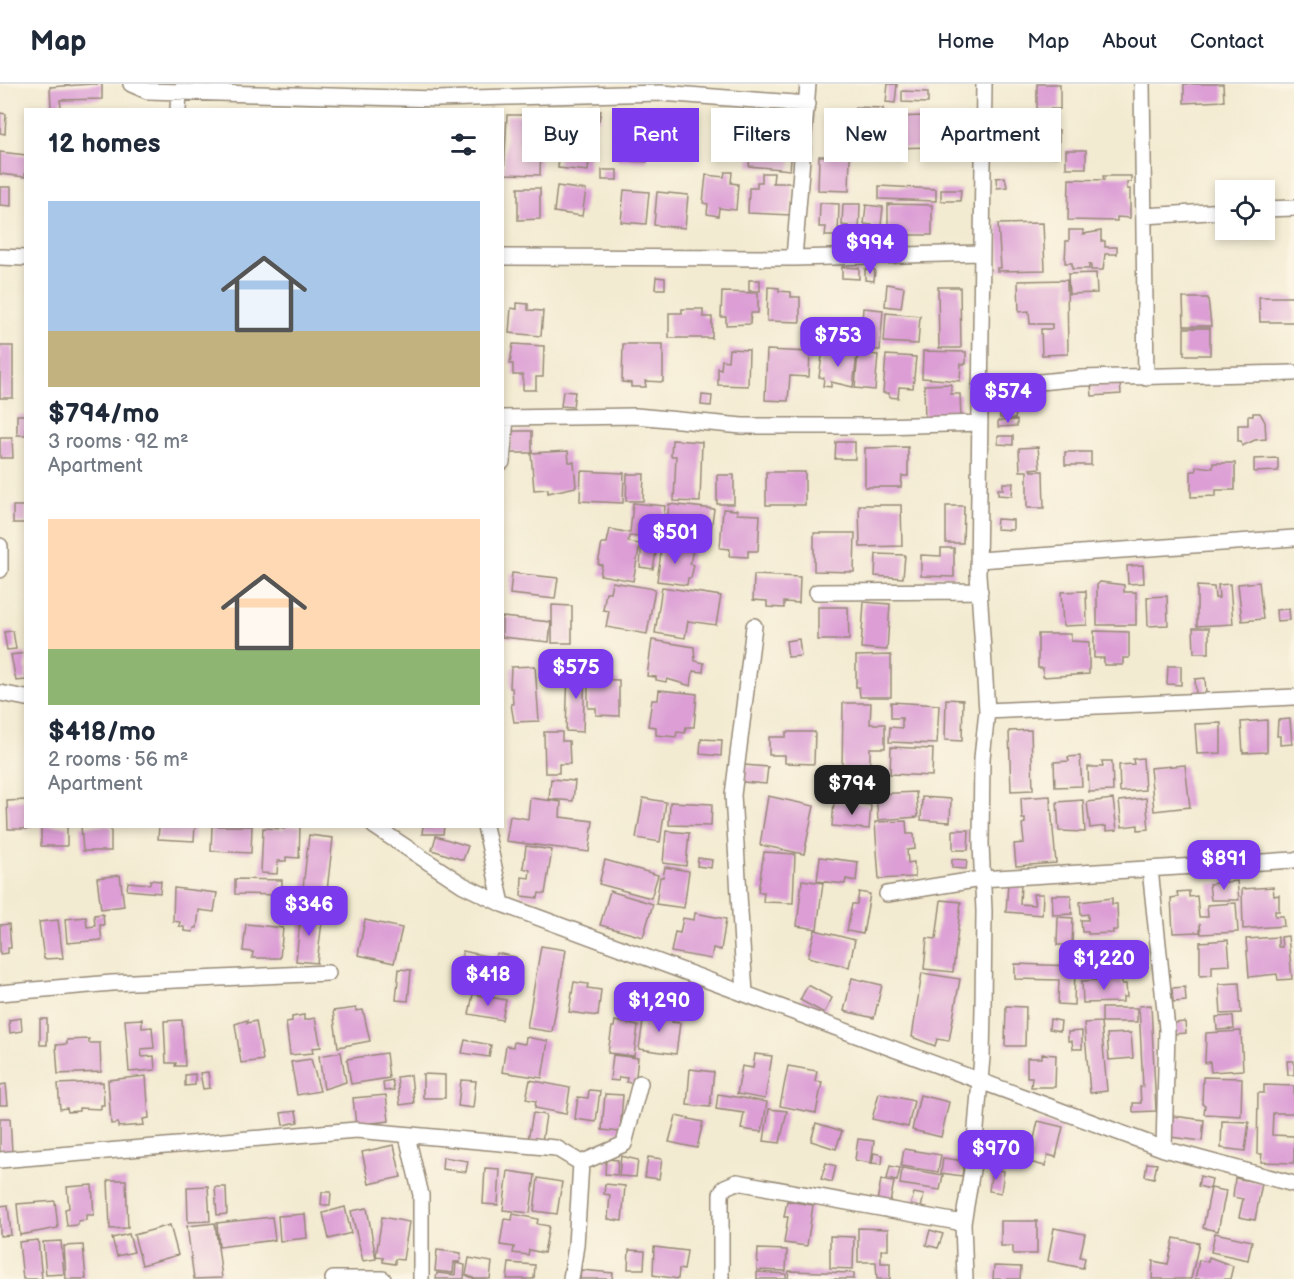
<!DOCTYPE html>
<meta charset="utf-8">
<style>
body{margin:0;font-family:"Balsamiq Sans",sans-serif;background:#f2f2f3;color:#1f2937;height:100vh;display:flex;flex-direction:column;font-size:22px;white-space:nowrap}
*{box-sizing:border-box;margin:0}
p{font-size:20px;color:#747a83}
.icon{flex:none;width:33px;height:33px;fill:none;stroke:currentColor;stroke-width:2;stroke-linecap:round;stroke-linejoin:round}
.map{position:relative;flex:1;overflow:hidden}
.side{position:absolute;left:24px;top:24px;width:480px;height:720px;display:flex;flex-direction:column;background:#fff;border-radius:0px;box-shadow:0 3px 9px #0003}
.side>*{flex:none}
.hud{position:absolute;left:522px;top:24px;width:570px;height:54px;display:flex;gap:12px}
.tools{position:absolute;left:1215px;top:96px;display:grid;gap:12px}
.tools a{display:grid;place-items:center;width:60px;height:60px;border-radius:0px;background:#fff;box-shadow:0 3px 9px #0003;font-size:30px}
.price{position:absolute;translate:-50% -51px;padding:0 14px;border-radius:12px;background:#7c3aed;color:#fff;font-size:20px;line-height:39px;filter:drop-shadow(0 2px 3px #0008)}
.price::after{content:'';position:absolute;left:50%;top:36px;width:18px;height:14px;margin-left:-9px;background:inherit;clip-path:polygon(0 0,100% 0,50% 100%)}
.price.active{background:#222;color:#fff}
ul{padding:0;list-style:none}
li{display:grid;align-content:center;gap:12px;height:318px;padding:0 24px}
li span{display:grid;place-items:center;height:186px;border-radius:0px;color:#555}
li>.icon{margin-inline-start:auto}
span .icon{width:108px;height:108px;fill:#fffc;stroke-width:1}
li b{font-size:26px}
h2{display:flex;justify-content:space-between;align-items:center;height:72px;padding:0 24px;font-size:26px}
.chip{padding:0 21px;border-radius:0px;background:#fff;box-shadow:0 3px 9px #0003;font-size:21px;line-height:54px}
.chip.active{background:#7c3aed;color:#fff}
header{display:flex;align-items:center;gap:36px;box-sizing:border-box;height:84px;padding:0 30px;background:#fff;border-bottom:2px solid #e0e1e3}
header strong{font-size:28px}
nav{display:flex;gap:33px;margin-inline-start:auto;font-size:21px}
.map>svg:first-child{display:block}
</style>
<header>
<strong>Map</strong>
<nav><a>Home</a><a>Map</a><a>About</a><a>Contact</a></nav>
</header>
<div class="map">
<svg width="1294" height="1195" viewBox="0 0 1294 1195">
<rect width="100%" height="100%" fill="#fcf5e5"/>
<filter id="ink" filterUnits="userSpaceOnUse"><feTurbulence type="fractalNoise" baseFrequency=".0167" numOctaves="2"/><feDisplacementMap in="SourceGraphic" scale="12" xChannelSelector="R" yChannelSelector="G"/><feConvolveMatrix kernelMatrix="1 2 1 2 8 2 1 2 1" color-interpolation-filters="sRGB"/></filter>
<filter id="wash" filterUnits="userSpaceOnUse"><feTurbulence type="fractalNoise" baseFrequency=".008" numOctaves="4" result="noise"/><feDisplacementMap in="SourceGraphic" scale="24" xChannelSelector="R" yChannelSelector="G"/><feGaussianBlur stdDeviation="1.35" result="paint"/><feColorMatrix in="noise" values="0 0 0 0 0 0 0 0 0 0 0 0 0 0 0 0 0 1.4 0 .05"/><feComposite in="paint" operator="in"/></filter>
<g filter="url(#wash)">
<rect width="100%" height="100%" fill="#f3ebd1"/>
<g id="blocks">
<path fill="#dc9ed5" d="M92 0H102V15L60 16 61 23 51 24 50 3Z
M888 0H897L895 19 886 18Z
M1037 0H1060V25H1037Z
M1184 0H1223L1224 17 1184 19Z
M902 7 928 8V19L902 18Z
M855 23 883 24V62H854V53H849V31H855Z
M591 24 601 27 599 36 589 34Z
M0 29 6 30 5 50 0 49Z
M507 31H526L524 63 541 64 540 91 504 90Z
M924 32 925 41H930L931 63 892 64V33Z
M772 33 793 37 788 63 778 61 780 49 769 47Z
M1036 45 1059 46V73L1030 72 1031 66H1026L1027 53H1036Z
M619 47 648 48 647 78 618 77Z
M560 61 590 63 588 87 558 84Z
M751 61 792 65 790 86 749 82Z
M1066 66H1086V84H1066Z
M0 68 26 71 25 93 0 90Z
M819 72H850L849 107 818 106Z
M602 86H617V96H602Z
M725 88H732L731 99 738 100 736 126 719 124 718 132 707 130 708 120 703 119 706 91 724 93Z
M762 89H774L773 99H792L791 131 748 129 749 104H757V98H762Z
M1103 92H1131V98H1127V105H1130V134L1117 133V137L1068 136 1069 95 1104 96Z
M1005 93 1007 103 997 104 996 94Z
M557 102 586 106 582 132 554 128Z
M879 102 936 105V117L879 115Z
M0 103H11V122L0 121Z
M518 104H540V135L518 136Z
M624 106 649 108 646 140 621 138Z
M941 106H961L960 117H941Z
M657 108 688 111 685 144 654 141Z
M820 119 839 120 838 152H825L826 143H819Z
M843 120H860L859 151H849V142L842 141Z
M888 120 932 121V151H888Z
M866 121 883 123 880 150H871L872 141 864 140Z
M1043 139 1045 186 997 187V184H1001L998 140Z
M1069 146H1083V150L1101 147V157H1105V163H1117V170H1105L1103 186H1091V180H1089V185H1072V179H1065L1066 157H1069Z
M842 183 859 184V195L842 194Z
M865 185 875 186 874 197 865 196Z
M1096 189 1097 209 1069 210 1068 190Z
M656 193 665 194V205H655Z
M749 196H760V207H749Z
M1067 196 1068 270 1042 271 1041 245H1052V240H1030L1029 227 1019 228 1018 197Z
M887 200 904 203 901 224 885 222Z
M768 203 779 204V207L791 208V213H800V238L767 237Z
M938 203H960L961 264H939Z
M722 208 758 209V229H751L750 240 726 241V233H721Z
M1259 213H1294V238H1260Z
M1183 214H1208L1211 242H1184Z
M517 219 528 220V226L543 227 541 252 509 249 511 224 517 225Z
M863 224 883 226 880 266 860 265Z
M682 225H703V233H712V254H669V229H682Z
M886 229 920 232 918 260 884 258Z
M1184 244H1210V271H1184Z
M823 247 858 250 857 265 822 263Z
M811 249 821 250 820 264 810 263Z
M513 260 544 262 543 293H536V306H523V291H513V280H510Z
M623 260H663V298L645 297 646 303H631V299L622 298Z
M0 262H13V314H0Z
M729 265 749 266 748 302 718 301V284L721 285 722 276 728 277Z
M767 266 810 268 809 293 790 292 788 317 765 316Z
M823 266 857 270 853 303 831 298V303L823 302 824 294 819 293Z
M923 267 966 268V280H961L960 297 922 294Z
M858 269 878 271 875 306 855 304Z
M886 271 916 273 913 304 899 303 898 314 889 313V309H883Z
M1120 299 1121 310 1092 312 1091 301Z
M951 300V310H960L961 334 925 335 924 301Z
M563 307 575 308 573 323 561 322Z
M702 311 712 312 711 322 701 321Z
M1001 318 1014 319V326L1001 325Z
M1000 327 1016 328 1015 335 1000 334Z
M1253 329H1260L1265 338 1266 355 1255 356 1242 362 1241 357H1238V341H1248V332H1253Z
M17 331H26V351H17Z
M1017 336V342L998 343V337Z
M511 347H532V369H511Z
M998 352H1013V361L998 360Z
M0 354H12L13 374H0Z
M672 356 702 358 700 418 674 417 676 372H671Z
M836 358H855V375H835Z
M908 363V392H902L901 403H865V364Z
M1038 363 1040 384 1030 385 1031 387H1043L1044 424H1027V387H1020L1019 364Z
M568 367 569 378H574L576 403 548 409V405L534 406 531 369Z
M1065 368H1091V381H1065Z
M1278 374V387L1254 388V375Z
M1213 379H1235V406H1216V412L1191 413V387H1196V382L1213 384Z
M581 387 624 389 623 419 580 417Z
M766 388H805V421H766Z
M627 390H644L643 417H626Z
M717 391H734V420H717Z
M1003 399H1013L1012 412 998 411V405H1003Z
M633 419 665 422 661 455 629 452 628 458 640 460 633 497 600 491 602 481 598 480 602 459H607L610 445 630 449Z
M669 420 714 425 710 453 680 450 679 459 665 457Z
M859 421H901L902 462 860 463Z
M13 422H26V439H13Z
M946 422H964L963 459H946Z
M723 425 737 426V430L760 431 758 467H748V473L729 472 730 465 720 464Z
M997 435 1013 436V446L996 445Z
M814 449H855L854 488 814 487Z
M642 455 658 457 653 485 640 483Z
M662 461 693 465 690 480 694 481 691 494H688L687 501 657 497Z
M941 464H954V493L921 492V471L941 472Z
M876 470 905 471 903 494 875 492Z
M1143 481 1144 499 1128 500 1127 482Z
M512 489 558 494 555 515 510 510Z
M754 491 800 493 799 519 784 518V524L767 523V517L753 516Z
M612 498 655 505 647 550 606 543 609 527 603 526 606 508H610Z
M1100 498 1124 501V508H1136V541H1097V501Z
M1259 498 1263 535 1242 537 1238 500Z
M1230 500 1233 540 1197 542V502L1214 503 1215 514H1219L1218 501Z
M662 503 721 512 716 541 688 537 685 554 655 549Z
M1086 507 1087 541 1063 542 1061 508Z
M1167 512 1168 541 1148 542 1147 513Z
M864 518 890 520 887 566 861 564Z
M552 521 572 522V559H552Z
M818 523H848L849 556H818Z
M1289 525 1290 536 1277 537 1276 526Z
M502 533 551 538 549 558 502 553Z
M1193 544H1209V569H1194Z
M13 547 16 565 7 566 4 548Z
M1094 547 1129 548V574H1123V581H1104V574H1094Z
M1038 550H1071V557L1089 558V590L1043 593V584H1038Z
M799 555 801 572 788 573 786 557Z
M652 556 694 563 695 577 704 579 703 588 693 587 691 602 667 595 666 598 656 596V593L647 592Z
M26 569V596L16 597 11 571Z
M891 571V613H860L859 603H856V572Z
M535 582 539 637 514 638 511 620H513L512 604H510L511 583Z
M1168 582H1181V601L1167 600Z
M568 585H585L583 648 566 647Z
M1205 594 1206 610 1196 611 1195 595Z
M588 595 619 596V632L596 631V624H588Z
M659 606 697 610 694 643H686L685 649 677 648 676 653 656 651V643L648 642 652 616H658Z
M946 615 963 616 962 657 945 656Z
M891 618 939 621 937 660 889 658 890 643 902 644V634H891Z
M843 619H871L870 640H885V664H870V689H842Z
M1290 635 1292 660 1280 661V652H1277L1278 636Z
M1267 636V668L1243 669 1241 638Z
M1221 639V669L1197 670 1195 640Z
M1031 646 1033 706 1011 707 1009 647Z
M544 648H562V657H569L570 680H559V689H545Z
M786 648H815L814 680 785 679V671H769V653H786Z
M701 655 722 656 721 672 700 670Z
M891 663 933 665 932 692 890 690Z
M1080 672 1082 702 1055 703 1054 678 1069 677 1068 673Z
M1143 674 1145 706 1120 708 1119 681 1134 680 1133 675Z
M1102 677H1112L1113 707 1089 708 1088 683H1103Z
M744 681 768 683 766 700 743 698Z
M1185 681 1190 723 1154 727 1150 684Z
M551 695 575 697 573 717 549 715Z
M916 708 918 733 878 736 876 710Z
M768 712 814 722 804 770 760 761Z
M1050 712 1056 779 1016 782 1014 760 1024 759 1022 740 1025 739V735H1022L1021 714Z
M922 713 951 715 950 738 921 736Z
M530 714 561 718 560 733 593 737 589 768 506 757 510 732 528 735Z
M643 714 666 718 660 758 636 754Z
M1146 714 1149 745 1138 746V741L1122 743 1119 717Z
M1113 715 1117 746 1106 747V742L1090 744 1087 718Z
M26 716V742L30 745H8L7 717Z
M1083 716 1085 748 1059 747 1057 718Z
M670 718 712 720 711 742 669 741Z
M834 718 871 721 869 745 832 742Z
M906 737 907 750H914L915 765 907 766 908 779 914 778 915 793 879 795 875 738Z
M41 742H67V762H41Z
M81 742H111V767H83Z
M159 742H195L194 757 158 755Z
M212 742H252L251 769 211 767Z
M284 742H300L299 774 286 773V777H278L277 790 261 789 263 744 284 745Z
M423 742H444L443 750H422Z
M953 746H969L968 766H953Z
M666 747 689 749 686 782 663 779Z
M309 751 333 754 325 824 301 821Z
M436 752 468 762 463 776 432 766Z
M526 762 552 766 545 810 539 809 538 814 521 812 522 793 529 794 530 786 523 784Z
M764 768 795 770 793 819 763 818 764 808H758Z
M820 773 858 778 856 797 846 795 845 800 817 797Z
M698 774 712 776 711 784 697 782Z
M952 775 967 776 966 785 952 784Z
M605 776 658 791 651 814 599 800Z
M665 783 689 787 684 824 656 820 660 793H663Z
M120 791 124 822 101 825 97 794Z
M235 795 282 796V811L235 810Z
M150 796 161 797 160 809 127 806 128 798 150 800Z
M802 796 823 799 817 845 797 842Z
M1237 797 1239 816H1211L1209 800Z
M1008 799H1021L1020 820 1035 821 1033 810H1043L1042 831 1006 828Z
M1273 803 1274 812 1279 811V827H1275V832H1283L1284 842 1243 845 1242 805Z
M174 804 217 809 214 828 199 826 197 844H194L193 848 184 847V843L179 842 180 838 173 837Z
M610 807 653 820 643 853 600 841Z
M1189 807V813L1197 812 1199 833H1208L1207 821 1236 819 1238 848 1201 850 1200 839V848L1173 849 1171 814 1178 813 1177 808Z
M859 808 870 810 863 850 847 847 852 820H857Z
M1052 811H1071L1072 830 1053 831Z
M1112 814V820H1117L1118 846H1113V849L1088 850V848H1082L1081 836H1088V830L1081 831 1080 818Z
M941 816 961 818 953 888 924 885 927 854 936 855Z
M301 827 323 829 317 879 296 877Z
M695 829 726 835 721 866 713 864 711 875 671 868 675 848 680 849 683 834 694 836Z
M103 830 104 841H100L102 856 67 859 65 835 86 833 87 843 95 842 94 831Z
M1058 833 1073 834 1072 861H1057Z
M58 836 63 874 44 875 39 838Z
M365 836 402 844 394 879 358 871Z
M9 840 11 864H8V869L0 870V841Z
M246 840 283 844 280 874H252L253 868 243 867Z
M815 846 855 856 849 883 808 873Z
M1288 852 1292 895 1278 896 1277 890 1249 893 1246 855 1278 853V863H1282L1281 853Z
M1228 856 1230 881 1212 882V891L1200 892V858Z
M541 862 566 866 552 948 527 944Z
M463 867 495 874 497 869 516 873 510 900 499 898V902L488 900 487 906 456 898Z
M1015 880 1075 882 1074 921 1058 920 1059 896 1015 895Z
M399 885 411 886 408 917 396 916Z
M922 889 960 895 949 957 937 955 935 962 912 953Z
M852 894 882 901 874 934 844 927Z
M1122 895V900H1126L1127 913H1123V918L1083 919 1082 897Z
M574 898 588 900 587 904 601 906 598 932 569 928Z
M1239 899 1241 929 1221 930 1219 900Z
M808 901 832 914 824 929 800 916Z
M1185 903 1186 917 1173 918 1172 904Z
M473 910 506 916 502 936 469 930Z
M1151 921 1156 1027 1133 1028V1019H1141L1140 1003H1143L1139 922Z
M1006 922 1026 923 1025 962H1005Z
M645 923 658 925 657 931 673 934 672 938 680 939 676 970 639 965Z
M356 924V927L363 926 370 957 338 963 333 927Z
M1102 924H1137V938H1102Z
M304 931V936L315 934 321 963 312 964 313 969 290 971 286 938 292 937V933Z
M1233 932 1234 945 1217 946 1216 933Z
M21 934 22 947 10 949 9 936Z
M40 935H47V961H40Z
M142 935V944L152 943 154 964 141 965 142 973 154 972 155 986 129 988 125 936Z
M1050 935 1061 937 1060 947 1049 945Z
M182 936 185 982H175L176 979H166L164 937Z
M247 936V939L256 937 263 976 241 979 235 940Z
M615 937 638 942 634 972 608 969 612 943H614Z
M1101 938 1107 1007 1090 1009 1084 939Z
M1185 938 1186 949 1174 950V939Z
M1082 947V965H1073L1072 957H1068V948Z
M1241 947 1243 986 1211 988 1210 978 1205 979 1206 949Z
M1131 949 1133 974 1109 976 1107 950Z
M526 953 548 957 542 994 502 988 506 962 513 963 514 958 525 960Z
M89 955V959H100L101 988 58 990 56 961 67 960V956Z
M465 956 491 961 489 973 462 969Z
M341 968 346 998 324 1005 319 972Z
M386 969 389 994 351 1000 347 975Z
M755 970 772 972 765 1015 737 1010 742 982 753 984Z
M1042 970 1056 971 1055 1003H1031L1032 993H1027V974H1042Z
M613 971 638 974 635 1000 626 998 627 994 619 993 618 997 610 996Z
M311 975 320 1007 297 1011 291 978Z
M1287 977H1294V991H1288Z
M788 982 817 987 815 997 822 998 816 1029 780 1022Z
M690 985 714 988 710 1023 687 1021Z
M208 988 210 1004 203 1005 200 989Z
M195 990V1001L185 1002V991Z
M423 990 445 991V1014H423Z
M411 991 414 1019 400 1021 397 993Z
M146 992 149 1034 143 1035 144 1041 118 1043V1039L111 1040 108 996Z
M1203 993 1242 994 1241 1032 1204 1030 1205 1021 1202 1020Z
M392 996 394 1006 384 1007 383 998Z
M461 996 476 997 473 1024 458 1022Z
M530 996 570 1004 566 1030 535 1024 536 1017 526 1015Z
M103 998 104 1021H101V1025L79 1024V1027L68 1028 67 1024 60 1025 58 1000Z
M6 1000 8 1021H0V1001Z
M1264 1001 1294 1002V1029H1273L1272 1051 1294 1052V1079L1261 1078 1262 1070H1257L1258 1009H1264Z
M589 1006 600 1007 596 1038 575 1035 578 1013 588 1014Z
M879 1009 914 1017 908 1043 872 1035Z
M605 1010 623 1011 620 1048 602 1046Z
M718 1010 767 1018 762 1048 741 1045 744 1029 716 1025Z
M386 1011 389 1037 356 1041 353 1014Z
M920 1011 949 1018 941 1053 912 1046Z
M769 1025 787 1027 780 1059 764 1057Z
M296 1027 298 1038 283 1041 281 1029Z
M533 1029 546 1031 542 1058 528 1056Z
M676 1032 703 1038 697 1064 669 1058Z
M1173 1032 1204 1036 1202 1057 1170 1053Z
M0 1034H10L12 1068 0 1069Z
M1038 1037 1063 1043 1056 1073 1048 1071 1045 1082 1029 1078Z
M1222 1037 1249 1038 1245 1067 1221 1064Z
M816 1039 842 1047 836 1065 811 1057Z
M858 1055 874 1057 871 1079 855 1076Z
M394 1061 401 1093 369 1100 362 1068Z
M904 1065 941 1071 938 1088 901 1082Z
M874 1069 883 1071 882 1080 872 1079Z
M621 1072 638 1076 636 1093 619 1092Z
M443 1073 468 1077 466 1088 442 1085Z
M648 1073 662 1075 659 1095 645 1093Z
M943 1074 964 1077 962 1092 941 1089Z
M606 1075 618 1076 617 1091 605 1090Z
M826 1079 836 1082 832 1098 821 1095Z
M1147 1079 1157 1080 1154 1094 1145 1092Z
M890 1082 900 1084 897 1097 887 1095Z
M485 1084 500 1085 498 1121 483 1120Z
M902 1084 943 1091 940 1106 900 1100Z
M992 1085 1004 1087 1001 1109 989 1107Z
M508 1087 535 1091 530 1129 503 1126Z
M1200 1092 1212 1095 1210 1105 1198 1102Z
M538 1094 562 1098 557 1130 534 1127Z
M1235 1094 1262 1099 1255 1136 1239 1133 1243 1115 1233 1113Z
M108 1096H126L128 1144 110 1145Z
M881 1096 894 1098 890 1119 877 1117Z
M605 1100 625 1102 622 1137 608 1135 610 1111 604 1110Z
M92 1101 94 1131H86V1136L78 1137V1141L67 1142 65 1125 69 1124 67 1103Z
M208 1102 210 1137 188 1138 187 1103Z
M215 1103H226L227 1130 217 1131Z
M1211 1104 1226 1107 1218 1147 1203 1144Z
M322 1108H331L330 1121H321Z
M914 1109 924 1111 920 1128 909 1126Z
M55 1117 58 1144 20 1151 17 1120Z
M787 1117 813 1121 807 1162 784 1159 788 1133H784Z
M8 1121 11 1151 0 1152V1122Z
M345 1123 351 1149 329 1155 323 1129Z
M367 1124 376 1175 363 1177 351 1127Z
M305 1130 307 1154 280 1157 278 1132Z
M513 1130 538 1135 537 1140 549 1142 544 1169 529 1166 528 1171 513 1169 514 1163 500 1161 504 1135 512 1136Z
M272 1133 275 1156 219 1163 217 1139Z
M382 1133 409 1138 403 1176 395 1175V1180L383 1178V1173L376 1172Z
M1001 1137H1037V1170H1013V1162H1001Z
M215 1139 222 1194 194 1195 187 1142Z
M170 1141 178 1171 142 1181 134 1151Z
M858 1144 888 1145V1166H881V1179H890V1195H877L876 1178H858Z
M1054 1144 1085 1150 1080 1173 1085 1174 1083 1184 1048 1177Z
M930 1146 943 1150 938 1164 926 1161Z
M1215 1149 1252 1157 1248 1176 1211 1168Z
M129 1150 134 1168 117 1172 112 1154Z
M830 1152 854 1153 853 1185 830 1184Z
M1174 1154 1199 1159 1191 1195H1152L1153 1177 1168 1180Z
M38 1156 42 1195H23L19 1158Z
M61 1157 64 1190 46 1191 43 1158Z
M83 1161 86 1195H66L64 1162Z
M654 1163 687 1167 684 1186 679 1185 678 1195 653 1191Z
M758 1165 787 1166 786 1187 757 1186Z
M437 1166 461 1169 460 1178H454L453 1189 435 1187Z
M629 1166 645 1167 644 1185H628Z
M1209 1173 1233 1182 1230 1195H1195L1199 1176 1208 1178Z
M469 1174 492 1178 490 1195H475L466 1191Z
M456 1179 465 1181 464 1195H436L437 1189 455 1191Z
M509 1179 535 1181 534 1195H507Z
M994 1182 1021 1183 1020 1195H993Z
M581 1186 613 1189 612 1195H580Z
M789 1187 854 1189V1195H788Z
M757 1188 786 1190V1195H757Z"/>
</g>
</g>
<g filter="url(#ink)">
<use href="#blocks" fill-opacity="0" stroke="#978a78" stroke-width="1.5"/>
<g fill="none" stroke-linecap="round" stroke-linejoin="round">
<defs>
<path id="street" d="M131 0 147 7 437 15 661 9 808 20
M1142 0 1146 294
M178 26 179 7
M1264 125 1294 124
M1144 132 1226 127
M0 173 26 174
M502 173 794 174 980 169
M794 174 808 0
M979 304 1081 294 1294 289
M502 334 636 332 742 342H881L980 339
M502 378 506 334
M0 462V486
M979 476 1294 454
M817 508 980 507
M0 609 26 614
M987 627 1294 613
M374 742 463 801 502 820 1164 1065 1294 1100
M485 742 502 820
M1150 785 1167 945 1164 1065
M887 810 981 795 1294 776
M0 909 112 899 328 889
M745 910 733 711 754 542
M407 1052 421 1111V1195
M0 1076 356 1046 556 1064 581 1079 576 1161 571 1195
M581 1079 624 1060 640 999
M333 1195H383
M721 1195V1110L725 1103 737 1098 963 1139
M965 1195 963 1139 973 1080 982 973 983 923 984 827 981 760 982 674 987 627 978 490 984 0"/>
</defs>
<use href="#street" stroke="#978a78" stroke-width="18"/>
<use href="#street" stroke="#fff" stroke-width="15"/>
</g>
</g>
</svg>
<div class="tools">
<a><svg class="icon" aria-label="locate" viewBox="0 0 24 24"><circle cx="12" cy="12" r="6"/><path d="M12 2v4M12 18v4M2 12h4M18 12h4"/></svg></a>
</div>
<b class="price" style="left:870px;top:191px">$994</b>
<b class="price" style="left:838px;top:284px">$753</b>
<b class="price" style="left:1008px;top:340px">$574</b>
<b class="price" style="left:675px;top:481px">$501</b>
<b class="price" style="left:576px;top:616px">$575</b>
<b class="price active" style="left:852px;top:732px">$794</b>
<b class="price" style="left:1224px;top:807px">$891</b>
<b class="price" style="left:309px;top:853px">$346</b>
<b class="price" style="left:1104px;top:907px">$1,220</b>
<b class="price" style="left:488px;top:923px">$418</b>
<b class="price" style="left:659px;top:949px">$1,290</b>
<b class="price" style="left:996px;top:1097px">$970</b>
<div class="hud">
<a class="chip">Buy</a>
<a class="chip active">Rent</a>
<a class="chip">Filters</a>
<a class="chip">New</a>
<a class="chip">Apartment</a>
</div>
<section class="side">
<h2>12 homes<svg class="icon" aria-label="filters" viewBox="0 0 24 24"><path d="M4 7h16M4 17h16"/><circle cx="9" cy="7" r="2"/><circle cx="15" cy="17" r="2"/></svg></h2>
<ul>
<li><span style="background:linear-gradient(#a9c7e8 70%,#c2b280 0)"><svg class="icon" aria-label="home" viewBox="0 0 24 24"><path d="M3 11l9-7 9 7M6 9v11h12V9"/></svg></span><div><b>$794/mo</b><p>3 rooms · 92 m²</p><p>Apartment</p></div></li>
<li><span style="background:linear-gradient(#ffd9b3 70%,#8fb573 0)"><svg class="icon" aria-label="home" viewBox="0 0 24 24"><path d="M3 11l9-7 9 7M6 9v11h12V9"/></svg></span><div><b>$418/mo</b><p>2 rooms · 56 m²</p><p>Apartment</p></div></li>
</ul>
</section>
</div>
